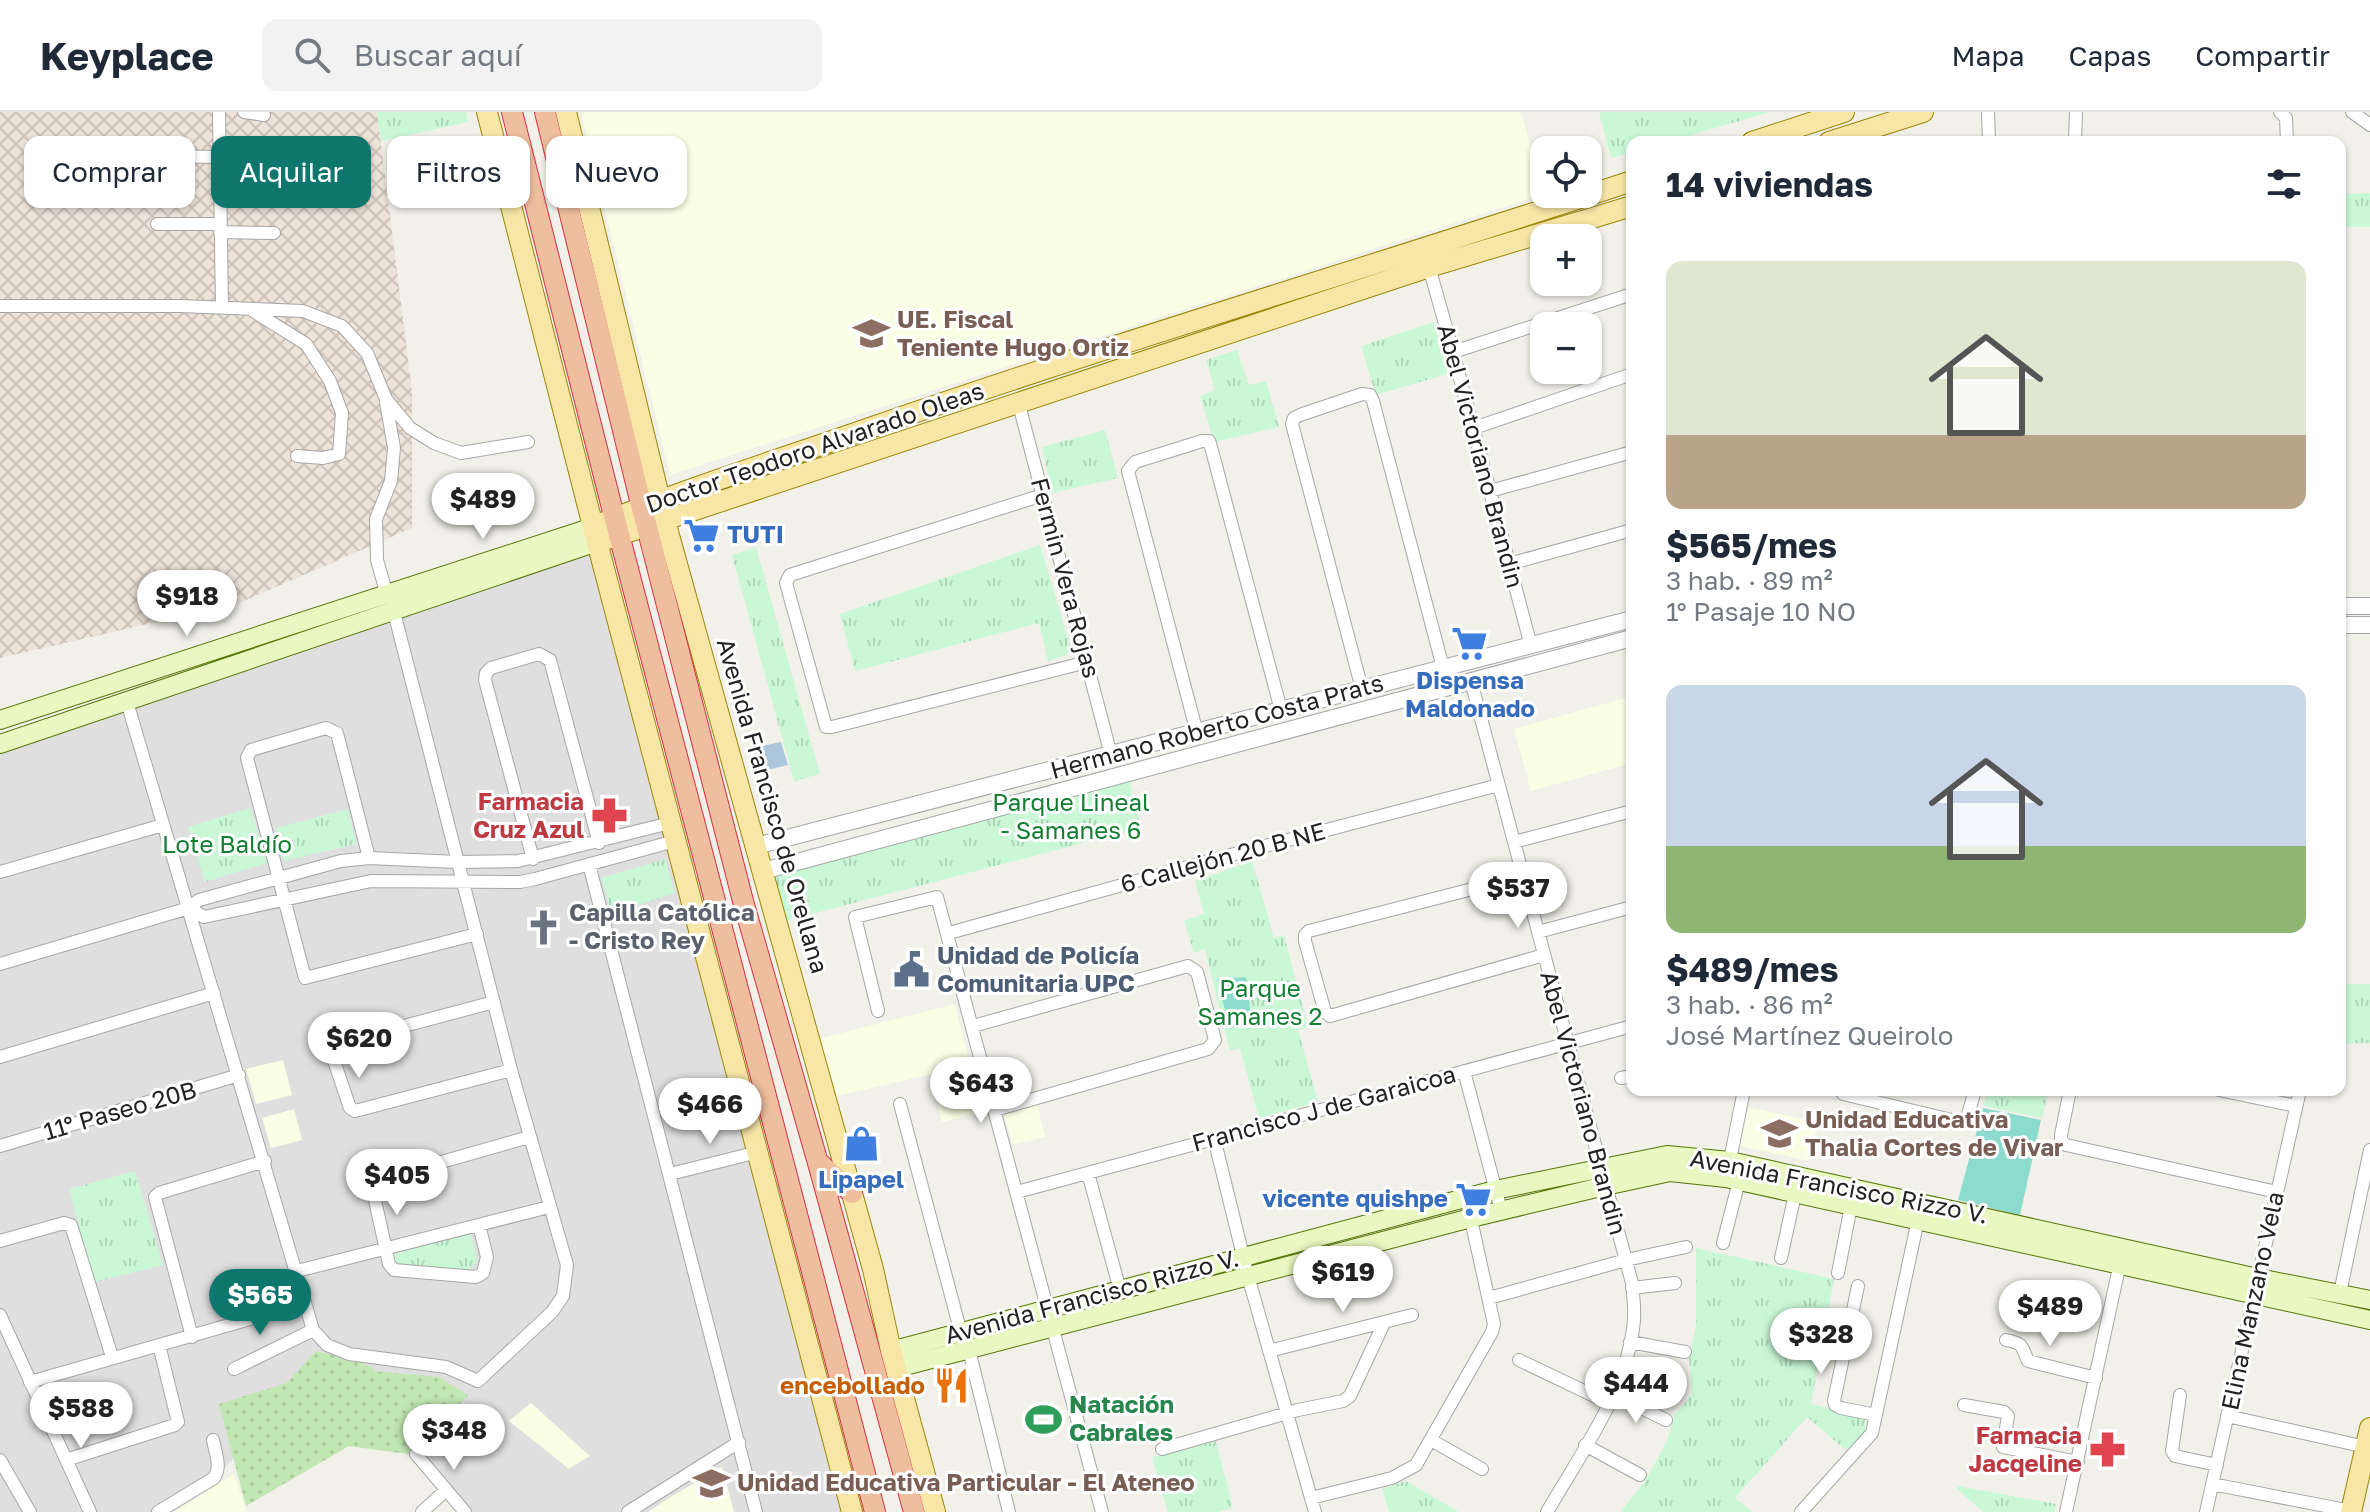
<!DOCTYPE html>
<html lang="es">
<meta charset="utf-8">
<style>
body{margin:0;font-family:"Golos Text",sans-serif;background:#f2f2f3;color:#1f2937;height:100vh;display:flex;flex-direction:column;font-size:30px;white-space:nowrap}
*{box-sizing:border-box;margin:0}
p{font-size:26px;color:#747a83}
.icon{flex:none;width:44px;height:44px;fill:none;stroke:currentColor;stroke-width:2;stroke-linecap:round;stroke-linejoin:round}
.map{position:relative;flex:1;overflow:hidden}
.side{position:absolute;left:1626px;top:24px;width:720px;height:960px;display:flex;flex-direction:column;background:#fff;border-radius:16px;box-shadow:0 2px 6px #0004}
.side>*{flex:none}
.top-card{position:absolute;left:24px;top:24px;width:760px;height:72px;display:flex;gap:16px}
.fabs{position:absolute;left:1530px;top:24px;display:grid;gap:16px}
.fabs a{display:grid;place-items:center;width:72px;height:72px;border-radius:16px;background:#fff;box-shadow:0 2px 6px #0004;font-size:40px}
.price{position:absolute;translate:-50% -68px;padding:0 18px;border-radius:28px;background:#fff;color:#222;font-size:26px;line-height:52px;filter:drop-shadow(0 2px 4px #0008)}
.price::after{content:'';position:absolute;left:50%;top:48px;width:24px;height:18px;margin-left:-12px;background:inherit;clip-path:polygon(0 0,100% 0,50% 100%)}
.price.selected{background:#0f766e;color:#fff}
ul{padding:0;list-style:none}
li{display:grid;align-content:center;gap:16px;height:424px;padding:0 40px}
li span{display:grid;place-items:center;height:248px;border-radius:16px;color:#555}
li>.icon{margin-inline-start:auto}
span .icon{width:144px;height:144px;fill:#fffc;stroke-width:1}
li b{font-size:34px}
h2{display:flex;justify-content:space-between;align-items:center;height:96px;padding:0 40px;font-size:34px}
.chip{padding:0 28px;border-radius:16px;background:#fff;box-shadow:0 2px 6px #0004;font-size:28px;line-height:72px}
.chip.selected{background:#0f766e;color:#fff}
header{display:flex;align-items:center;gap:48px;box-sizing:border-box;height:112px;padding:0 40px;background:#fff;border-bottom:2px solid #e0e1e3}
header strong{font-size:38px}
nav{display:flex;gap:44px;margin-inline-start:auto;font-size:28px}
.search{width:560px;height:72px;background:#f2f2f3;display:flex;align-items:center;gap:20px;box-sizing:border-box;padding:0 28px;border-radius:16px;color:#747a83;font-size:30px}
.map>svg:first-child{display:block}
</style>
<header>
<strong>Keyplace</strong>
<div class="search"><svg class="icon" aria-label="search" viewBox="0 0 24 24"><circle cx="10" cy="10" r="6"/><path d="M15 15l6 6"/></svg>Buscar aquí</div>
<nav><a>Mapa</a><a>Capas</a><a>Compartir</a></nav>
</header>
<div class="map">
<svg width="2370" height="1400" viewBox="0 0 2370 1400">
<defs>
<pattern id="military-cross-hatch" width="8" height="8" patternUnits="userSpaceOnUse" patternTransform="scale(2)"><rect width="8" height="8" fill="#eee3d9"/><path d="M0 0l8 8M0 8l8-8" fill="none" stroke="#ccc2ba"/></pattern>
<pattern id="grass-dots" width="8" height="8" patternUnits="userSpaceOnUse" patternTransform="scale(2)"><rect width="8" height="8" fill="#c1e8b2"/><path d="M2 2h.1M6 6h.1" fill="none" stroke="#a6c799" stroke-width="1.8" stroke-linecap="round"/></pattern>
<pattern id="park-tufts" width="24" height="20" patternUnits="userSpaceOnUse" patternTransform="scale(2)"><rect width="24" height="20" fill="#caf8d7"/><path d="M3 7l-1-3M5 7V3M7 7l1-3M15 17l-1-3M17 17v-4M19 17l1-3" fill="none" stroke="#add4b8"/></pattern>
</defs>
<rect width="100%" height="100%" fill="#f1f0e9"/>
<path fill="#e0dfdf" d="M596 430 852 1400H459L416 1350 375 1318 243 1335 223 1358 152 1400H0V633Z"/>
<path fill="#f9fee5" d="M581 0H1521L1544 82 670 363Z
M1632 584V651L1531 679 1514 617Z
M955 892 970 953 833 985 818 927Z
M283 948 292 983 256 992 246 957Z
M970 954 981 1001 942 1010 931 965Z
M1037 991 1045 1025 1012 1033 1004 1000Z
M1748 995 1818 1010 1809 1049 1740 1034Z
M294 997 302 1028 271 1036 262 1006Z
M531 1291 590 1344 569 1357 509 1309Z
M722 1355 734 1400H648L669 1386Z
M234 1362 246 1398 243 1400H174Z"/>
<path fill="url(#military-cross-hatch)" d="M0 0H377L412 279V416L239 491 0 546Z"/>
<path fill="url(#grass-dots)" d="M316 1239 357 1249 373 1256V1259L439 1265 468 1283 415 1341H399L349 1334 246 1394 219 1292 287 1271Z"/>
<path fill="url(#park-tufts)" d="M377 0H466L468 10 381 29Z
M1599 0H1770L1667 30H1632V40L1611 46Z
M2370 81V115H2340V82Z
M1434 210 1447 262 1376 283 1361 234Z
M1237 238 1249 273 1266 269 1279 315 1214 330 1200 284 1215 278 1206 248Z
M1105 318 1118 366 1052 381 1042 335Z
M1040 433 1072 541 1048 549 1039 511 855 559 840 502Z
M756 435 820 662 794 669 732 443Z
M1127 660 1141 716 777 811 763 759Z
M250 696 267 751 205 770 188 715Z
M348 697 356 732 284 749 276 716Z
M665 747 675 781 612 802 601 766Z
M1252 749 1274 826 1284 823 1308 915 1298 918 1318 990 1259 1006 1240 936 1230 939 1205 837 1194 841 1184 809 1204 802 1195 769Z
M2340 872H2370V931L2340 932Z
M1987 978H2049L2042 1006 1984 994Z
M135 1059 163 1153 94 1170 69 1077Z
M470 1118 477 1149 469 1158 394 1151 391 1139Z
M1696 1136 1834 1167 1811 1292 1865 1304V1320L1848 1340 1807 1305 1735 1386 1753 1400H1620L1644 1371 1667 1329 1674 1304 1692 1282 1689 1247 1696 1214Z
M1216 1329 1233 1396 1217 1400H1168L1152 1345Z
M1406 1369 1459 1400H1389L1382 1377Z
M1958 1374 2056 1392 2054 1400H1983L1957 1377Z"/>
<path fill="#8bdcce" d="M1246 865 1252 911 1230 917 1217 867Z
M1983 996 2041 1008 2020 1103 1958 1088Z"/>
<path fill="#acc7dc" d="M781 630 788 653 759 660 753 636Z"/>
<g fill="none" stroke-linecap="round" stroke-linejoin="round">
<defs>
<path id="minor" d="M219 0 222 196
M244 0 264 3
M1988 0 1989 30
M2280 0 2286 6 2287 30
M2352 0 2370 13
M2075 30 2076 0
M155 44 219 45
M220 54 287 55
M157 112H220
M220 120 274 121
M1429 155 1453 240 1531 534
M0 194H180L303 199 342 214 367 241 386 287 410 316 434 331 461 341 528 330
M253 199 306 232 330 269 342 301 339 342 323 346 297 344
M1453 240 1632 182
M1018 289 1111 643
M386 290 394 336 391 369 376 407 377 448 387 483
M1474 316 1632 262
M1490 379 1632 340
M1043 383 790 463 786 471 826 615H832L1087 550
M1509 452 1632 418
M1471 569 1632 1171C1633 1183 1635 1196 1634 1208 1628 1278 1581 1341 1547 1400
M1362 577 1292 312 1294 306 1300 303 1362 282 1370 283 1373 289 1443 556
M127 590 313 1218 327 1233 349 1242 446 1255 478 1269 552 1200 563 1184 567 1153 511 958 394 500
M1197 621 1128 359 1135 350 1202 329H1209L1211 335 1281 598
M670 711 518 749 457 750 369 746 341 749 199 788 189 796 204 805 371 769 520 770 535 767 675 729
M1514 730 1632 699
M369 746 337 621 326 616 251 638 247 646 305 866 477 822
M533 747 485 568 486 561 491 556 539 542 550 548 599 731
M589 752 756 1400
M0 760 163 713
M1523 764 1309 819 1305 823V829L1325 900 1330 904 1544 843
M1538 820 1632 795
M949 821 1223 745 1499 673
M0 852 189 796
M494 890 329 934 350 996 355 999 511 958
M878 899 855 805 937 785 1102 1400
M973 914 1188 854 1197 860 1215 928 1208 937 995 998
M0 945 214 881
M1464 959 1501 1098
M1621 966 1632 964
M1840 978 1843 982 1960 1010 1967 1006 1975 978
M2070 978 2061 1023V1028L2066 1033 2277 1080
M2219 978 2296 994
M900 992 961 1221
M1214 1026 1248 1164 1315 1400
M0 1034 239 963
M1729 1053 1744 978
M1088 1061 1120 1178
M670 1062 758 1040
M1017 1080 1632 914
M479 1113 487 1145 483 1161 476 1165 394 1158 389 1152 371 1070 529 1025
M0 1129 64 1111 71 1113 112 1245
M1723 1131 1739 1069
M1781 1146 1795 1082
M297 1159 549 1095
M1838 1161 1851 1094
M1858 1174 1834 1289 1835 1293 1841 1296 1876 1303
M1632 1176 1675 1171
M2340 1181 2370 1038
M1489 1186 1626 1148 1686 1135
M0 1203 90 1400
M192 1225 155 1085 159 1081 265 1049
M2006 1228C2025 1232 2021 1234 2028 1249L2096 1266
M1630 1230 1685 1240
M969 1238 1009 1400
M1269 1239 1412 1203
M1519 1248 1609 1291
M234 1257 313 1218
M30 1270 281 1198
M1613 1282 1666 1308
M2180 1283 2172 1339 2175 1344 2217 1353
M1964 1293 2004 1300 2008 1304 2003 1335 2078 1350
M2227 1304 2366 1335
M1431 1328 1482 1357
M1585 1333 1640 1363
M1162 1337 1298 1298 1343 1289 1350 1284 1384 1211
M416 1342 465 1400
M0 1348 30 1400
M66 1348 175 1313 178 1310 159 1233
M2212 1372 2351 1399
M1311 1386 1392 1366 1416 1353 1492 1220 1494 1212 1466 1085
M158 1400 214 1366C222 1355 215 1340 213 1328
M422 1400 445 1379
M628 1400 739 1330
M1801 1400 1872 1321 1918 1108
M2066 1400 2120 1151
M2206 1400 2300 978"/>
<path id="tertiary" d="M2340 494H2370
M2340 513H2370
M756 734 1632 507
M763 759 1632 526"/>
<path id="secondary" d="M0 608 593 415
M0 632 597 430
M891 1239 1495 1078 1667 1043 1730 1049 2258 1166 2370 1188
M897 1256 1471 1106 1605 1074 1670 1060 1726 1066 2370 1208"/>
<path id="primary" d="M487 0 597 430 852 1400
M566 0 665 409 873 1157 891 1239 935 1400
M1752 30 1844 0
M1829 30 1923 0
M600 412C687 376 778 348 867 317 1120 229 1377 153 1632 69
M604 428 1429 155 1632 94
M2351 1400 2370 1316"/>
<path id="trunk" d="M512 0 612 396 875 1400
M545 0 642 396 743 789 818 1051 914 1400
M819 1051 852 1081"/>
</defs>
<use href="#minor" stroke="#a6a6a6" stroke-width="14"/>
<use href="#tertiary" stroke="#a6a6a6" stroke-width="18"/>
<use href="#secondary" stroke="#54770a" stroke-width="20"/>
<use href="#primary" stroke="#988707" stroke-width="22"/>
<use href="#trunk" stroke="#d43146" stroke-width="22"/>
<use href="#minor" stroke="#fff" stroke-width="12"/>
<use href="#tertiary" stroke="#fff" stroke-width="16"/>
<use href="#secondary" stroke="#e9f7c1" stroke-width="18"/>
<use href="#primary" stroke="#f8e6a7" stroke-width="20"/>
<use href="#trunk" stroke="#eebe9e" stroke-width="20"/>
</g>
<defs>
<symbol id="school-bare" viewBox="-9 -9 18 18"><path d="M0-5L7-2L0 1L-7-2ZM-4 1L0 2.5L4 1V4Q0 6-4 4Z" fill="#8d6e63" stroke="#fff" stroke-width="2.5" paint-order="stroke"/></symbol>
<symbol id="supermarket-bare" viewBox="-9 -9 18 18"><path d="M-6-5.5h2.5l.6 2H6L4.5 2H-2.5L-4.4-4H-6ZM-1.5 3.2a1.3 1.3 0 1 0 .1 0ZM3 3.2a1.3 1.3 0 1 0 .1 0Z" fill="#3f7fe0" stroke="#fff" stroke-width="2.5" paint-order="stroke"/></symbol>
<symbol id="pharmacy-bare" viewBox="-9 -9 18 18"><path d="M-2-6h4v4h4v4h-4v4h-4v-4h-4v-4h4Z" fill="#e0444e" stroke="#fff" stroke-width="2.5" paint-order="stroke"/></symbol>
<symbol id="church-bare" viewBox="-9 -9 18 18"><path d="M-1.2-6h2.4v3.5h3.3v2.4h-3.3V6h-2.4V-.1h-3.3v-2.4h3.3Z" fill="#6b7280" stroke="#fff" stroke-width="2.5" paint-order="stroke"/></symbol>
<symbol id="civic-bare" viewBox="-9 -9 18 18"><path d="M-.6-6.5H3V-4.5H.6V-3L4-1V1h2V6H-6V1h2V-1L-.6-3ZM-1.2 2.5V6h2.4V2.5Z" fill="#5c6f8a" stroke="#fff" stroke-width="2.5" paint-order="stroke"/></symbol>
<symbol id="shop-bare" viewBox="-9 -9 18 18"><path d="M-5-2.5h2.3a2.7 3.5 0 0 1 5.4 0H5L5.5 6h-11ZM-1.5-2.5h3a1.5 2.3 0 0 0-3 0Z" fill="#3f7fe0" stroke="#fff" stroke-width="2.5" paint-order="stroke"/></symbol>
<symbol id="restaurant-bare" viewBox="-9 -9 18 18"><path d="M-5-6h1v4h1v-4h1v4h1v-4h1v5L-1.5 .5V6h-2V.5L-5-1ZM5-6V6H3V1.5H1.5Q1.5-4 5-6Z" fill="#e8710a" stroke="#fff" stroke-width="2.5" paint-order="stroke"/></symbol>
<symbol id="stadium-bare" viewBox="-9 -9 18 18"><path d="M0-5a6.5 5 0 1 0 0 10a6.5 5 0 1 0 0-10ZM-3.5-1.8h7v3.6h-7Z" fill="#2e9e5b" stroke="#fff" stroke-width="2.5" paint-order="stroke"/></symbol>
</defs>
<g fill-rule="evenodd">
<use href="#school-bare" x="846" y="196" width="51" height="51"/>
<use href="#supermarket-bare" x="676" y="398" width="51" height="51"/>
<use href="#supermarket-bare" x="1444" y="506" width="51" height="51"/>
<use href="#pharmacy-bare" x="584" y="678" width="51" height="51"/>
<use href="#church-bare" x="518" y="790" width="51" height="51"/>
<use href="#civic-bare" x="886" y="832" width="51" height="51"/>
<use href="#school-bare" x="1754" y="996" width="51" height="51"/>
<use href="#shop-bare" x="836" y="1006" width="51" height="51"/>
<use href="#supermarket-bare" x="1448" y="1062" width="51" height="51"/>
<use href="#restaurant-bare" x="926" y="1248" width="51" height="51"/>
<use href="#stadium-bare" x="1018" y="1282" width="51" height="51"/>
<use href="#pharmacy-bare" x="2082" y="1312" width="51" height="51"/>
<use href="#school-bare" x="686" y="1346" width="51" height="51"/>
</g>
<g text-anchor="middle" stroke-width="6" stroke-linejoin="round" paint-order="stroke">
<g font-size="24" font-weight="bold" fill="#785e54" stroke="#fff" text-anchor="start">
<text x="897" y="216">UE. Fiscal<tspan x="897" dy="28">Teniente Hugo Ortiz</tspan></text>
<text x="1805" y="1016">Unidad Educativa<tspan x="1805" dy="28">Thalia Cortes de Vivar</tspan></text>
<text x="737" y="1379">Unidad Educativa Particular - El Ateneo</text>
</g>
<g font-size="24" fill="#222" stroke="#fff">
<text transform="translate(815 336) rotate(-19)" y="8">Doctor Teodoro Alvarado Oleas</text>
<text transform="translate(1480 344) rotate(75)" y="8">Abel Victoriano Brandin</text>
<text transform="translate(1065 466) rotate(75)" y="8">Fermin Vera Rojas</text>
<text transform="translate(1217 615) rotate(-15)" y="8">Hermano Roberto Costa Prats</text>
<text transform="translate(772 694) rotate(74)" y="8">Avenida Francisco de Orellana</text>
<text transform="translate(1223 746) rotate(-15)" y="8">6 Callejón 20 B NE</text>
<text transform="translate(1583 991) rotate(75)" y="8">Abel Victoriano Brandin</text>
<text transform="translate(1324 997) rotate(-15)" y="8">Francisco J de Garaicoa</text>
<text transform="translate(120 999) rotate(-16)" y="8">11° Paseo 20B</text>
<text transform="translate(1839 1075) rotate(11)" y="8">Avenida Francisco Rizzo V.</text>
<text transform="translate(1092 1185) rotate(-15)" y="8">Avenida Francisco Rizzo V.</text>
<text transform="translate(2253 1189) rotate(-78)" y="8">Elina Manzano Vela</text>
</g>
<g font-size="24" font-weight="bold" fill="#366cbe" stroke="#fff">
<text x="727" y="431" text-anchor="start">TUTI</text>
<text x="1470" y="577">Dispensa<tspan x="1470" dy="28">Maldonado</tspan></text>
<text x="861" y="1076">Lipapel</text>
<text x="1448" y="1095" text-anchor="end">vicente quishpe</text>
</g>
<g font-size="24" font-weight="bold" fill="#be3a42" stroke="#fff" text-anchor="end">
<text x="584" y="698">Farmacia<tspan x="584" dy="28">Cruz Azul</tspan></text>
<text x="2082" y="1332">Farmacia<tspan x="2082" dy="28">Jacqeline</tspan></text>
</g>
<g font-size="24" fill="#117e31" stroke="#fff">
<text x="1071" y="699">Parque Lineal<tspan x="1071" dy="28">- Samanes 6</tspan></text>
<text x="227" y="741">Lote Baldío</text>
<text x="1260" y="885">Parque<tspan x="1260" dy="28">Samanes 2</tspan></text>
</g>
<g font-size="24" font-weight="bold" fill="#5b616d" stroke="#fff" text-anchor="start">
<text x="569" y="809">Capilla Católica<tspan x="569" dy="28">- Cristo Rey</tspan></text>
</g>
<g font-size="24" font-weight="bold" fill="#4e5e75" stroke="#fff" text-anchor="start">
<text x="937" y="852">Unidad de Policía<tspan x="937" dy="28">Comunitaria UPC</tspan></text>
</g>
<g font-size="24" font-weight="bold" fill="#c56008" stroke="#fff" text-anchor="end">
<text x="925" y="1282">encebollado</text>
</g>
<g font-size="24" font-weight="bold" fill="#27864d" stroke="#fff" text-anchor="start">
<text x="1069" y="1301">Natación<tspan x="1069" dy="28">Cabrales</tspan></text>
</g>
</g>
</svg>
<div class="fabs">
<a><svg class="icon" aria-label="locate" viewBox="0 0 24 24"><circle cx="12" cy="12" r="6"/><path d="M12 2v4M12 18v4M2 12h4M18 12h4"/></svg></a>
<a>+</a>
<a>−</a>
</div>
<b class="price" style="left:483px;top:429px">$489</b>
<b class="price" style="left:187px;top:526px">$918</b>
<b class="price" style="left:1518px;top:818px">$537</b>
<b class="price" style="left:359px;top:968px">$620</b>
<b class="price" style="left:981px;top:1013px">$643</b>
<b class="price" style="left:710px;top:1034px">$466</b>
<b class="price" style="left:397px;top:1105px">$405</b>
<b class="price" style="left:1343px;top:1202px">$619</b>
<b class="price selected" style="left:260px;top:1225px">$565</b>
<b class="price" style="left:2050px;top:1236px">$489</b>
<b class="price" style="left:1821px;top:1264px">$328</b>
<b class="price" style="left:1636px;top:1313px">$444</b>
<b class="price" style="left:81px;top:1338px">$588</b>
<b class="price" style="left:454px;top:1360px">$348</b>
<div class="top-card">
<a class="chip">Comprar</a>
<a class="chip selected">Alquilar</a>
<a class="chip">Filtros</a>
<a class="chip">Nuevo</a>
</div>
<section class="side">
<h2>14 viviendas<svg class="icon" aria-label="filters" viewBox="0 0 24 24"><path d="M4 7h16M4 17h16"/><circle cx="9" cy="7" r="2"/><circle cx="15" cy="17" r="2"/></svg></h2>
<ul>
<li><span style="background:linear-gradient(#dfe7d0 70%,#b9a48a 0)"><svg class="icon" aria-label="home" viewBox="0 0 24 24"><path d="M3 11l9-7 9 7M6 9v11h12V9"/></svg></span><div><b>$565/mes</b><p>3 hab. · 89 m²</p><p>1° Pasaje 10 NO</p></div></li>
<li><span style="background:linear-gradient(#c9d6e8 65%,#8fb573 0)"><svg class="icon" aria-label="home" viewBox="0 0 24 24"><path d="M3 11l9-7 9 7M6 9v11h12V9"/></svg></span><div><b>$489/mes</b><p>3 hab. · 86 m²</p><p>José Martínez Queirolo</p></div></li>
</ul>
</section>
</div>
